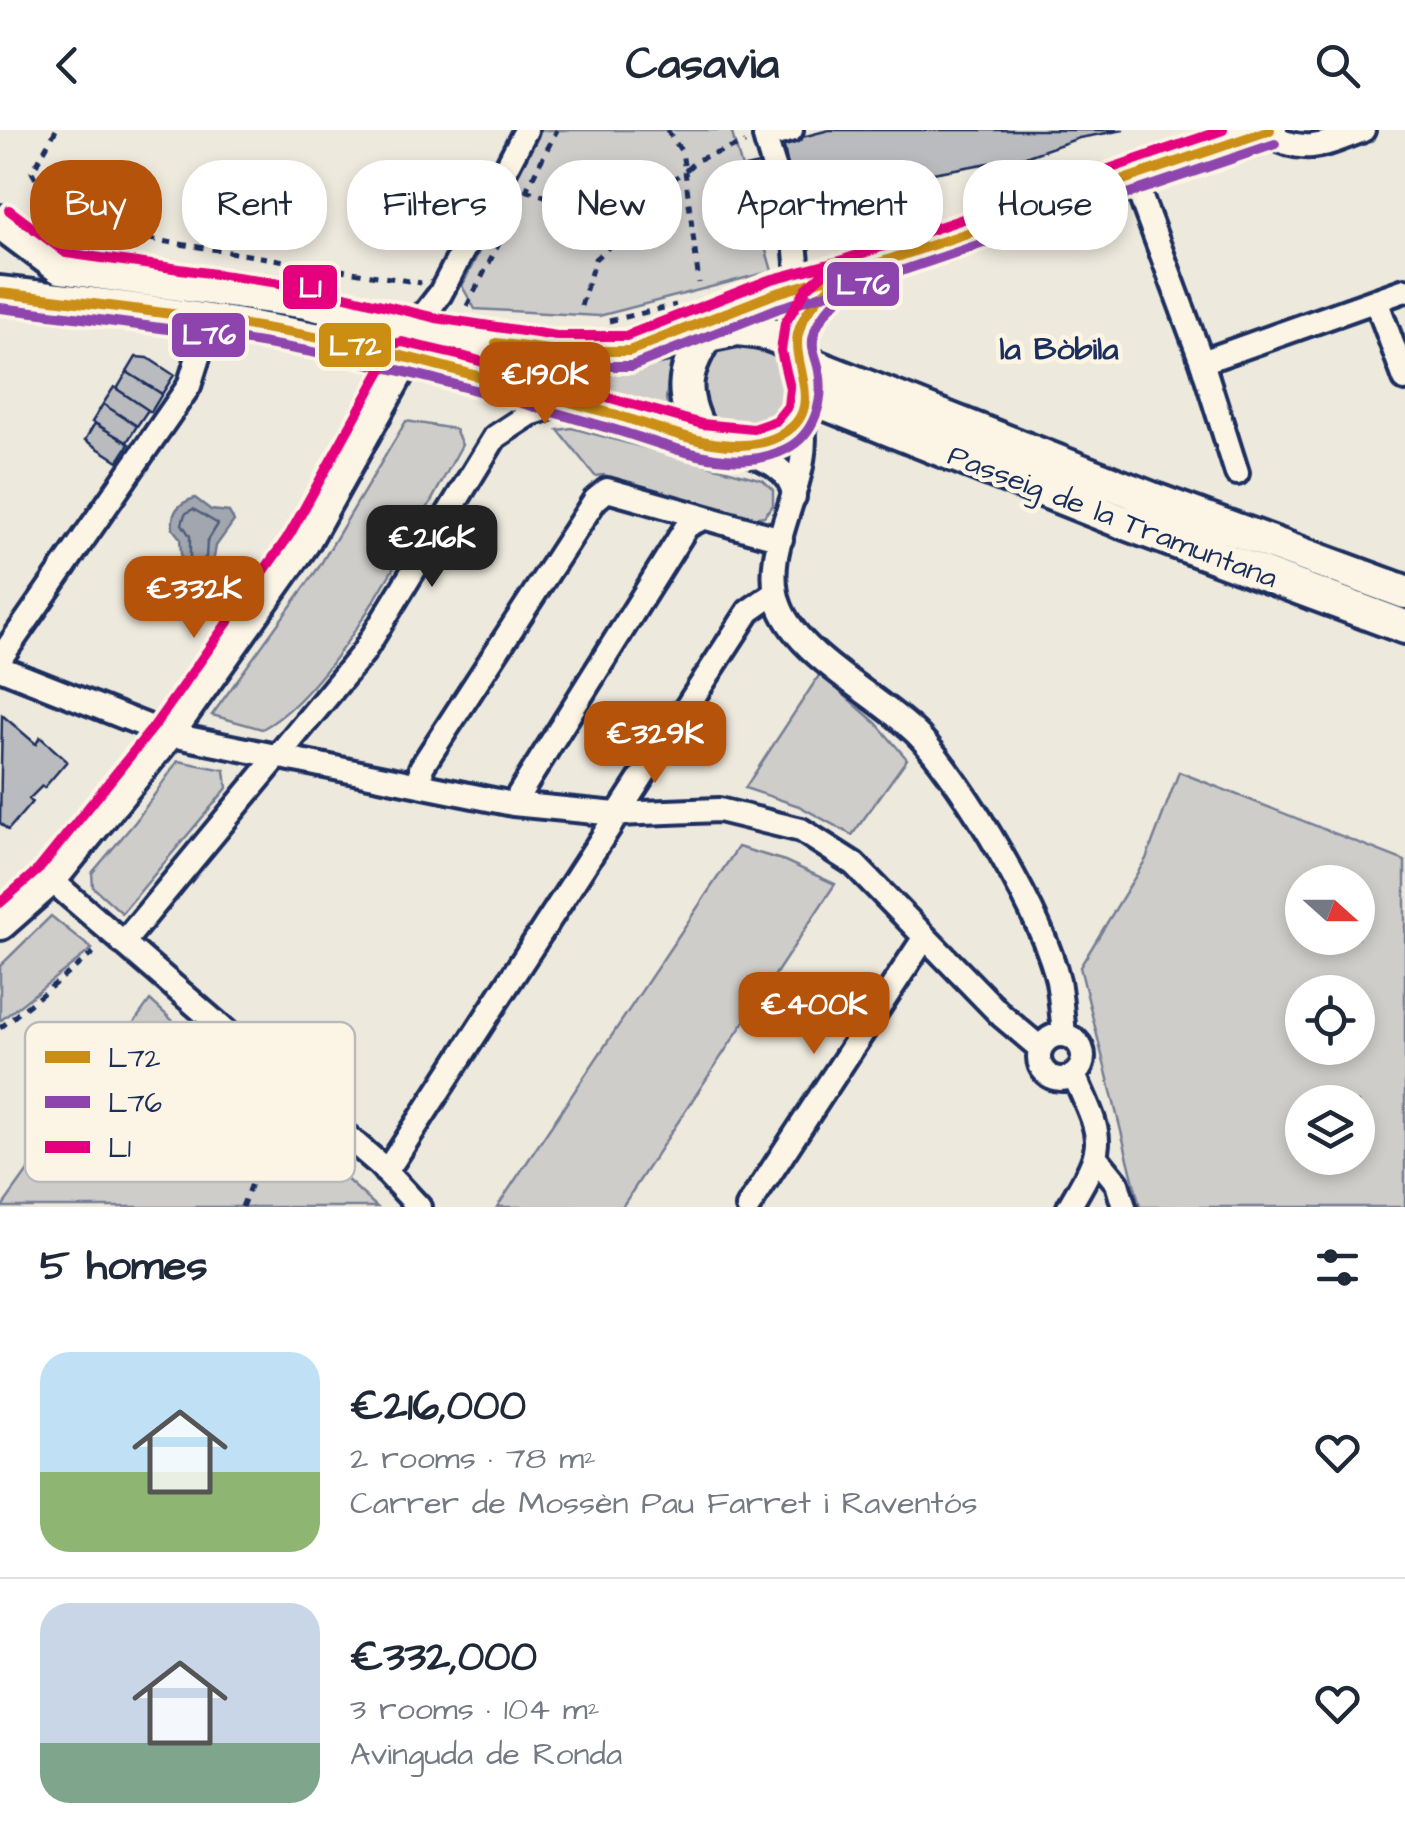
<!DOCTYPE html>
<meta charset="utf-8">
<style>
body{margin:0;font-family:"Architects Daughter",sans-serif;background:#f2f2f3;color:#1f2937;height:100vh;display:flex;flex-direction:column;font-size:38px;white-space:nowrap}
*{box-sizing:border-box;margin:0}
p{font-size:32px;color:#747a83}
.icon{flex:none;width:55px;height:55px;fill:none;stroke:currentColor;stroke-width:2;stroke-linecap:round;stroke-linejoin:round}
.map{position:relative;height:1077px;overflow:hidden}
.side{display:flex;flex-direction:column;background:#fff;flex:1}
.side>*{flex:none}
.banner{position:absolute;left:30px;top:30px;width:1345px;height:90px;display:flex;gap:20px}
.needle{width:65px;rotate:111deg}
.tools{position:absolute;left:1285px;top:735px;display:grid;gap:20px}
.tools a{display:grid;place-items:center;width:90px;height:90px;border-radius:50%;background:#fff;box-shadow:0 5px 15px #0003;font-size:50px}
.price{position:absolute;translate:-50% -85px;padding:0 22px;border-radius:20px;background:#b45309;color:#fff;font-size:32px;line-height:65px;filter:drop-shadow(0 2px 5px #0008)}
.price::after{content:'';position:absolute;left:50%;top:60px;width:30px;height:22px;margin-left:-15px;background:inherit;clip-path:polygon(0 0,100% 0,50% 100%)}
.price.on{background:#222;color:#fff}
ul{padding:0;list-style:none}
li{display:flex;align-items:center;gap:30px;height:250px;padding:0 40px}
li+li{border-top:2px solid #e0e1e3}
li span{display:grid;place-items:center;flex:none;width:280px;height:200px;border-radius:30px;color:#555}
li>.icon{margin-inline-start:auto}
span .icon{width:120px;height:120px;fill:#fffc;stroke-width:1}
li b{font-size:42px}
h2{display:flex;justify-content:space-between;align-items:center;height:120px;padding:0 40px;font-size:42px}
.pill{padding:0 35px;border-radius:40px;background:#fff;box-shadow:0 5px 15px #0003;font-size:35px;line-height:90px}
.pill.on{background:#b45309;color:#fff}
header{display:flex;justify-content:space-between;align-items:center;height:130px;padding:0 40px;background:#fff;font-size:45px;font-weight:700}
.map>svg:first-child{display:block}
</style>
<header><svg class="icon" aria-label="back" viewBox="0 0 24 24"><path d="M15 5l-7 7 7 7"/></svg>Casavia<svg class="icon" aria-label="search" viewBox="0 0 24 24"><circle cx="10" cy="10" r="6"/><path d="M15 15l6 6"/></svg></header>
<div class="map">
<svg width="1405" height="1077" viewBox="0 0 1405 1077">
<rect width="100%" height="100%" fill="#eee9dd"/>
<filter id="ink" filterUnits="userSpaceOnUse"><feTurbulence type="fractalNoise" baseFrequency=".01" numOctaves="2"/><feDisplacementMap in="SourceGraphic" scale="20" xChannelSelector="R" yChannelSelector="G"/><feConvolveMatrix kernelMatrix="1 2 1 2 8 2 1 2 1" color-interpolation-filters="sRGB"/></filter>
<g filter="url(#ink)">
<path fill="#cfcdca" stroke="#757e94" stroke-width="2.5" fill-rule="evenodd" d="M540 0H731L772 141 599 186 475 179 462 156Z
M731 214C742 215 754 214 763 219 799 236 789 279 763 298L717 297 706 286 700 241 718 220Z
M496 229 596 238 671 229 666 269 671 287 495 237Z
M406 291 455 299 462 315C419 391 337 560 262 599L212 585 319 437Z
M572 298 763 350 773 360V375L764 386 752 388 604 345 595 346 558 300Z
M820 544 876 593 907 629 852 705 799 676 745 658Z
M178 631 225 640 227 658 122 783 93 757 92 743 136 691Z
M1179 642 1405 731V1077H1140L1080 837 1146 729ZM1302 752H1358V808H1302ZM1302 862H1358V918H1302ZM1302 972H1358V1028H1302Z
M738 717 785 731 835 754 622 1077H497Z
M51 786 92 819 0 891V836Z
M150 870 377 1077H2Z"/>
<path fill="#a2a7af" stroke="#6c778f" stroke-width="2.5" d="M195 368 211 380 229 382 234 391 216 416 212 439 203 443 182 439 180 408 173 399C171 381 179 373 195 368Z"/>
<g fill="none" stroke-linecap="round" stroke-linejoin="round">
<path stroke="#515f7e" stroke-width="2.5" d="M193 379 218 394 207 412 206 427 200 433 190 430V406L182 394 185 384Z"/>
</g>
<path fill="#babbbe" stroke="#1b2f5e" stroke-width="2.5" d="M829 0H1124L1079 8 1028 26 933 43 797 82 783 12Z
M768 32 778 71 754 77 745 37Z
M136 227 148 228 174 245 162 264 127 242Z
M127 242 162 264 151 282 117 259Z
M114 257 148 280 137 296 103 274Z
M103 274 137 296 127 312 92 292Z
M95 293 129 314 118 331 85 310Z
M2 585 36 614 40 607 67 631 44 658 42 656 29 669 32 672 8 700 0 693Z"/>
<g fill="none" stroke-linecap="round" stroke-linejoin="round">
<defs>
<path id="street" d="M791 0 765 7C775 45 807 122 794 159
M1263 2C1303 26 1322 16 1363 0
M1133 46 1202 232 1237 343
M1376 170 1405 249
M402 197 426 182 440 164 526 0
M1202 232 1405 160
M801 283C818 352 756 414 780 477 800 528 881 567 919 606 965 655 1043 786 1058 851 1061 868 1062 887 1064 904
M736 318C760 327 793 338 794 367
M0 529 189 256 209 192
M0 538 167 604 513 674 616 684 719 680 801 700 854 734 1002 886 1040 918
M422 655 421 638 595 370 607 360 781 409
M513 674 687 396 701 389
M50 749 379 1034 419 1077
M123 813 363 523 495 307 530 284 568 272
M1039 927a22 22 0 1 1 44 0a22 22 0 1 1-44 0Z
M1096 1027 1117 1053 1124 1077
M386 1042 749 481 776 462
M748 1077 925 807
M1069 1077C1107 1013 1104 1012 1074 945"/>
<path id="secondary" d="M0 92 60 137 306 172 433 203 528 218 629 221 737 199C755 201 775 203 789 214 800 222 804 236 805 248 812 300 767 318 724 313 637 292 553 262 466 241 313 204 156 181 0 163
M698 193 774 164 844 145 1270 0
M796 221C802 189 816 165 842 147
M801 231 1152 369 1405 462
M804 275 822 272 1120 391 1405 497
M703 308C677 261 683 240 711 197
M0 793 50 749 167 604 303 412 399 239 400 227"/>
</defs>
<use href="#street" stroke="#1b2f5e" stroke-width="30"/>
<use href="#secondary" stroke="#1b2f5e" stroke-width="40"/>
<path stroke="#1b2f5e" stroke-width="5" stroke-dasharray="8 8" stroke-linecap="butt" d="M56 0 32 42 46 67 81 98 421 153
M667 0 682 22 685 41 697 30 745 13
M525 60 632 93
M467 176 557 0
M581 176 595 129 619 108 648 68 685 41 699 153
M609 191 676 175
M0 898 97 820
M242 1077 280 978"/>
<use href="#street" stroke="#fcf5e5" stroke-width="22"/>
<use href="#secondary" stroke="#fcf5e5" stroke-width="32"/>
<defs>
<path id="bus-1" d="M0 163C120 177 242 191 360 216 444 235 526 260 609 283 659 296 729 332 779 306 828 281 791 237 798 204 804 179 825 160 844 145L1270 0
M496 213 556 221H629L774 164 868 136"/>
<path id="bus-2" d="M0 178C118 192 236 206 353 230 439 248 524 274 609 298 662 313 732 347 786 319 814 305 825 271 819 241 817 228 810 219 814 205 819 185 836 170 851 158L1275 14
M494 228 556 236H632L779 178 872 150"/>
<path id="bus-3" d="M9 80 66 123 308 157 436 188 557 206H626L769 150 840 131 1223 0
M0 773 39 739 155 595 290 404 384 235 390 215 402 212 462 226 702 294 753 299 776 291 788 276 790 258 781 221 785 193 807 158 835 133"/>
</defs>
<use href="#bus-1" stroke="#fcf5e5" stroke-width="18"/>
<use href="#bus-2" stroke="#fcf5e5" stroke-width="18"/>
<use href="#bus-3" stroke="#fcf5e5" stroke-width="18"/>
<use href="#bus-1" stroke="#cb8e13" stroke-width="10"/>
<use href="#bus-2" stroke="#8e44ad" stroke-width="10"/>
<use href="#bus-3" stroke="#e5007d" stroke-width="10"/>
</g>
</g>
<g text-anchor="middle" stroke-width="9" stroke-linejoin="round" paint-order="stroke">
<g font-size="30" fill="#1b2f5e" stroke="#fcf5e5">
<text transform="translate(1113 386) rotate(21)" y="10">Passeig de la Tramuntana</text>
</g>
<g font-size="32" font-weight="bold" fill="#1b2f5e" stroke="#fcf5e5">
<text x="1059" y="229">la Bòbila</text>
</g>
</g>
<rect x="25" y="892" width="330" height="160" rx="15" fill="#fcf5e5" stroke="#b8babc" stroke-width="2.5"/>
<rect x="45" y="921" width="45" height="12" fill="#cb8e13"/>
<rect x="45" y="966" width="45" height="12" fill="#8e44ad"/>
<rect x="45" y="1011" width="45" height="12" fill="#e5007d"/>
<g font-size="28" fill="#1b2f5e">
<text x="108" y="937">L72</text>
<text x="108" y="982">L76</text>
<text x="108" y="1027">L1</text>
</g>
<g stroke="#fcf5e5" stroke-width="4">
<rect x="825" y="130" width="76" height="48" rx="10" fill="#8e44ad"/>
<rect x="281" y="133" width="58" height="48" rx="10" fill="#e5007d"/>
<rect x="170" y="181" width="77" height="48" rx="10" fill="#8e44ad"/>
<rect x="317" y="191" width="76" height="48" rx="10" fill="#cb8e13"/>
</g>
<g font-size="28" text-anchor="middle" font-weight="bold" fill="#fff">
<text x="863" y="164">L76</text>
<text x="310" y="167">L1</text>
<text x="209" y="214">L76</text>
<text x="355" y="225">L72</text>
</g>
</svg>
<div class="tools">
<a><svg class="needle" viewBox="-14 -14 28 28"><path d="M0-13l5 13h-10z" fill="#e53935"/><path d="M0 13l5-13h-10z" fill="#747a83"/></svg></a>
<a><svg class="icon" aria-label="locate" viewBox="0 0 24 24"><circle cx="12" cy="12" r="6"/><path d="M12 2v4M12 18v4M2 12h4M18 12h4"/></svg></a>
<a><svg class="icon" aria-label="layers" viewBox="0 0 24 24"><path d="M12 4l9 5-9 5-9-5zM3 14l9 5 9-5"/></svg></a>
</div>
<b class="price" style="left:545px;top:297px">€190K</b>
<b class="price on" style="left:432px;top:460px">€216K</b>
<b class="price" style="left:194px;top:511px">€332K</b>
<b class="price" style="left:655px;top:656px">€329K</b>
<b class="price" style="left:814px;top:927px">€400K</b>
<div class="banner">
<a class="pill on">Buy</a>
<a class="pill">Rent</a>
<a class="pill">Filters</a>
<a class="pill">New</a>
<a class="pill">Apartment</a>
<a class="pill">House</a>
</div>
</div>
<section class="side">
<h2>5 homes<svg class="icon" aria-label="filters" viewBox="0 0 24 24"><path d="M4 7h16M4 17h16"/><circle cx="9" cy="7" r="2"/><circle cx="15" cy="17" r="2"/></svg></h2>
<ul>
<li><span style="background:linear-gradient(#bfe0f5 60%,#8fb573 0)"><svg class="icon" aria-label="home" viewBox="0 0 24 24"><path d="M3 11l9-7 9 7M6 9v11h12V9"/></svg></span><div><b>€216,000</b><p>2 rooms · 78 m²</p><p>Carrer de Mossèn Pau Farret i Raventós</p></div><svg class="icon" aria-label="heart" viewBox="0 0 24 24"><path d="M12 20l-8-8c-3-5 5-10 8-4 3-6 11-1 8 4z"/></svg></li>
<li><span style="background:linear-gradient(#c9d6e8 70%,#7fa58c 0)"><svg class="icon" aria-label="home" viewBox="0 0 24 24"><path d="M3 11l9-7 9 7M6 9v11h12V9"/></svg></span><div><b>€332,000</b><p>3 rooms · 104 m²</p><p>Avinguda de Ronda</p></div><svg class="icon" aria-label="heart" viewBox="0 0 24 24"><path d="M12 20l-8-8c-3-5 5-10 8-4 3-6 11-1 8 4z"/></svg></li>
</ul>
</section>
